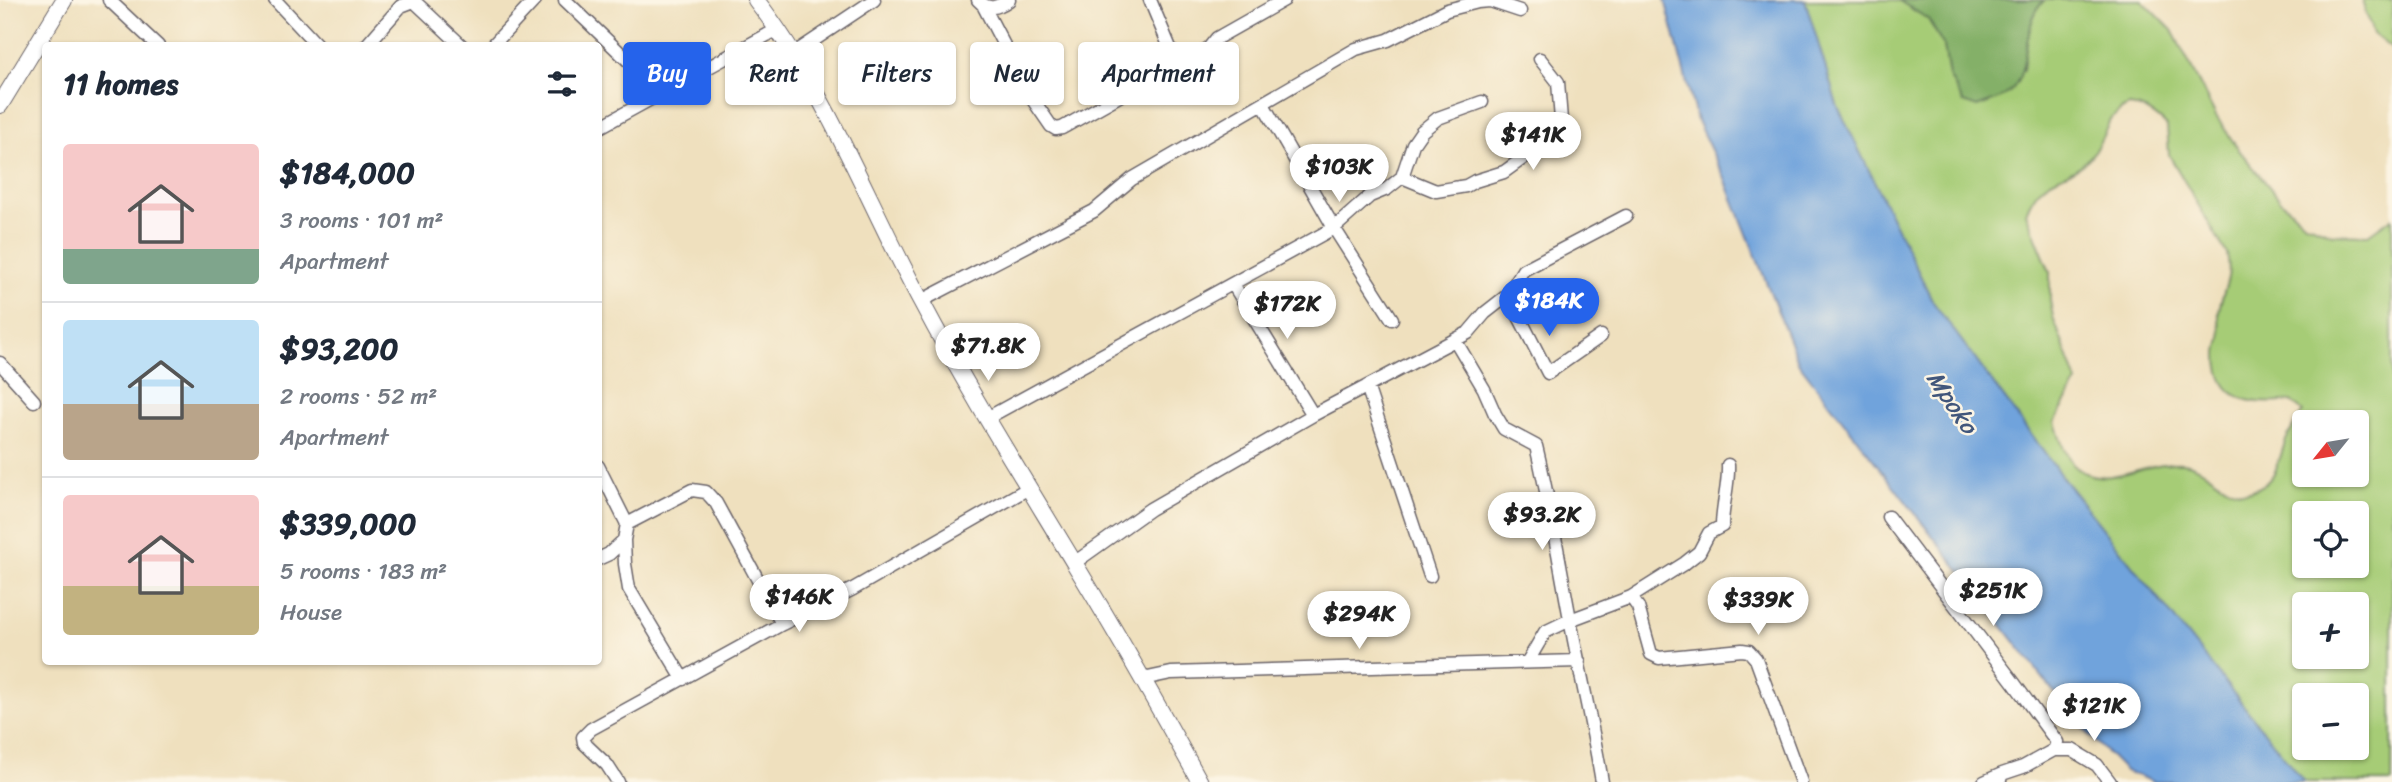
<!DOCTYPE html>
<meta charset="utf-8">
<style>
body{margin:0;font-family:Sriracha,sans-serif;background:#f2f2f3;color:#1f2937;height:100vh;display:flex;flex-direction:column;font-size:26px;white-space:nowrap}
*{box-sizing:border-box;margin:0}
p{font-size:23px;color:#747a83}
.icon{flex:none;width:38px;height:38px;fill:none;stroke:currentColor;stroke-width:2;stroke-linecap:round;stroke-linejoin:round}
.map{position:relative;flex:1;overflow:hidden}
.drawer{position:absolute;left:42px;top:42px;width:560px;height:623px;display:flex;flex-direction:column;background:#fff;border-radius:7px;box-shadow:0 2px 5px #0004}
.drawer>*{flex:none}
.guide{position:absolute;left:623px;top:42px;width:665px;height:63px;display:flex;gap:14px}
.needle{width:46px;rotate:240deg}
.controls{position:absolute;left:2292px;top:410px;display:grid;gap:14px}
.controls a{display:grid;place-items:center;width:77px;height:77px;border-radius:7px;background:#fff;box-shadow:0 2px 5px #0004;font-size:35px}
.price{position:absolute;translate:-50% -60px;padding:0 16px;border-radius:24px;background:#fff;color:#222;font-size:23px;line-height:46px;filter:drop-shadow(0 2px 4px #0008)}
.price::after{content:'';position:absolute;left:50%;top:42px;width:21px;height:16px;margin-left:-10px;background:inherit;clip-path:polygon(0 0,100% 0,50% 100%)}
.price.selected{background:#2563eb;color:#fff}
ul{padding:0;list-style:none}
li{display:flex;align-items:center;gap:21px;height:175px;padding:0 21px}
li+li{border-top:2px solid #e0e1e3}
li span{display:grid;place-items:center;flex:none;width:196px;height:140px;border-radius:7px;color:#555}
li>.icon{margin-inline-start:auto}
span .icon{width:84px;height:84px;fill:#fffc;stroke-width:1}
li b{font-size:30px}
h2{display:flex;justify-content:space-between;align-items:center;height:84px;padding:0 21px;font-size:30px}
.tag{padding:0 24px;border-radius:7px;background:#fff;box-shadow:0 2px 5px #0004;font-size:24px;line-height:63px}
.tag.selected{background:#2563eb;color:#fff}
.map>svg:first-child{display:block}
</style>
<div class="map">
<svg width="2392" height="782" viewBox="0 0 2392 782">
<rect width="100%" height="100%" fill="#fcf5e5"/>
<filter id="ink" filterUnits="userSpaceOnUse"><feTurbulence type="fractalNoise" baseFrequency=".0143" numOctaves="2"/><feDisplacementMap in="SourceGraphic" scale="14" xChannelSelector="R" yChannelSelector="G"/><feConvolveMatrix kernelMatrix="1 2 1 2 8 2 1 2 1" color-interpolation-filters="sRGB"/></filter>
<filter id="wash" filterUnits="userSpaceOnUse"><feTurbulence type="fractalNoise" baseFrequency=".00686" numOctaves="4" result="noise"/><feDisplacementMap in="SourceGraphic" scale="28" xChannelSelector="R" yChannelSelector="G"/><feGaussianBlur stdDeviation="1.57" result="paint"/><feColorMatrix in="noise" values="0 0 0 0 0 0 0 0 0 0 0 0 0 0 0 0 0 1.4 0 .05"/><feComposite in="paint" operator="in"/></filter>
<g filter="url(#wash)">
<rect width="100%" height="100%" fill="#efe0be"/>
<path fill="#a6cc76" stroke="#647758" stroke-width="2" fill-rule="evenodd" d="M1805 0H1898L1928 19 1944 46 1949 76 2023 71C2026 45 2026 20 2044 0H2142L2172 30 2216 116 2238 149 2280 200 2305 223 2333 234 2368 235 2392 218V782H2304L2062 477 1933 302 1837 105ZM2129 106C2146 108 2155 114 2167 126L2169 155 2227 254C2233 281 2222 288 2219 312 2218 321 2221 330 2221 339 2220 344 2218 349 2218 355 2218 402 2253 406 2291 401L2303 412C2298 419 2293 427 2289 434 2278 454 2281 477 2258 488 2228 503 2211 465 2182 463 2148 460 2113 487 2083 472 2066 463 2060 439 2055 422L2077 382 2053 317 2050 301V272L2026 213C2041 171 2068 182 2090 157 2107 138 2103 117 2129 106ZM2305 422H2357V474H2305ZM2305 513H2357V565H2305ZM2305 604H2357V656H2305ZM2305 695H2357V747H2305Z
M2362 0H2392V49L2373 34Z"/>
<path fill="#84b067" stroke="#536951" stroke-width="2" d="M1898 0H2044C2018 29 2034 78 2004 96 1996 101 1986 103 1977 107L1963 102 1949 76 1944 46 1928 19Z"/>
<path fill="#70a3dc" stroke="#49628c" stroke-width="2" d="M1665 0H1805L1837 105 1933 302 2062 477 2304 782H2154L2125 771 2078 723 1799 364 1725 179 1697 121Z"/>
</g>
<g filter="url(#ink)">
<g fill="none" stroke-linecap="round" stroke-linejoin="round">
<defs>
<path id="street" d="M109 0 158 46
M275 0 318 46
M565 0 662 93
M978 0C988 11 997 8 1009 0
M1150 0 1178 67
M984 7 1031 97 1051 126 1056 129 1062 128 1137 86 1178 67 1209 48 1217 38 1284 0
M366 46 401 6 414 1 462 46
M492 46 535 0
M793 54 874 0
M1263 104 1334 228 1392 319
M598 128 778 29
M1402 177 1436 191 1466 186 1475 181 1504 172 1529 154 1561 120 1558 82 1540 59
M1233 284 1313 415
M1508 295 1548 373 1601 336
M921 301 1094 211 1132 179 1356 49 1388 40 1447 10 1478 2 1490 1 1520 11
M1455 340 1484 389 1495 414 1504 429 1536 446C1550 503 1559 561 1570 619 1580 674 1593 727 1602 782
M0 363 34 401
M1367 386 1430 576
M987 418 1334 228 1370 196 1387 189 1402 177 1413 144 1422 131 1438 118 1482 102
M598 466 627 524 692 490 706 492 716 503 782 624
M1888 517 2014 683 2057 742 2054 750
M627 524 624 540 625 564 629 589 683 679
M598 559 609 554 624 540
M1074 563 1150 509 1313 415 1468 333 1485 313 1508 295 1523 270 1626 216
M1631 597 1638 607 1651 654 1659 658 1742 650 1749 651 1756 659 1801 782
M1528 661 1545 632 1570 620 1631 597 1685 563 1699 552 1709 533 1722 526C1722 505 1729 486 1728 465
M1143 679 1171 673 1579 661
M618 782 607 765 584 743 583 737 591 729 782 624 853 589 1027 489
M1984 782 2002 774
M1999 782 2002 774 2023 767 2054 750H2072L2097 765 2110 782"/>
<path id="secondary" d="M756 0C826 90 867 201 921 301 969 392 1023 478 1076 566 1119 637 1160 709 1200 782
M0 105 64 0"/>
</defs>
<use href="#street" stroke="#6a6469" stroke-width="15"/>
<use href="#secondary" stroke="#6a6469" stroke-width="18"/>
<use href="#street" stroke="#fff" stroke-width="12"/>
<use href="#secondary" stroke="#fff" stroke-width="16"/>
</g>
</g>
<g text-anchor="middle" stroke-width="5" stroke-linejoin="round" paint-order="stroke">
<g font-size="24" font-style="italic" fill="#41567b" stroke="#fcf5e5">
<text transform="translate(1952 402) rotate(56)" y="8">Mpoko</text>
</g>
</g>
</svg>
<div class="controls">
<a><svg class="needle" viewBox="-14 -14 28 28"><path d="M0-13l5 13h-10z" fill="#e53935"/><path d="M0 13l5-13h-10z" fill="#747a83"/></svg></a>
<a><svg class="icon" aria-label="locate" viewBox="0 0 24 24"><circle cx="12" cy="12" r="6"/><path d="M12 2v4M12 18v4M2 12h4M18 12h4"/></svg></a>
<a>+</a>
<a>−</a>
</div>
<b class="price" style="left:1533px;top:172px">$141K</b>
<b class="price" style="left:1339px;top:204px">$103K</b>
<b class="price selected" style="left:1549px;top:338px">$184K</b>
<b class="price" style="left:1287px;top:341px">$172K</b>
<b class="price" style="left:988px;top:383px">$71.8K</b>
<b class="price" style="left:1542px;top:552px">$93.2K</b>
<b class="price" style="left:1993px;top:628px">$251K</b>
<b class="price" style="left:799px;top:634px">$146K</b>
<b class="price" style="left:1758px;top:637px">$339K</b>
<b class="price" style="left:1359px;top:651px">$294K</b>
<b class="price" style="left:2094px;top:743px">$121K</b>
<div class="guide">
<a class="tag selected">Buy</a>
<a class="tag">Rent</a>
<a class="tag">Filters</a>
<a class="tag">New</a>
<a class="tag">Apartment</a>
</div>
<section class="drawer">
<h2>11 homes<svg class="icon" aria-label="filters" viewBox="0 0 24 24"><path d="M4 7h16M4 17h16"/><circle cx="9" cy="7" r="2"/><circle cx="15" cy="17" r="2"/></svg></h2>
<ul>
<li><span style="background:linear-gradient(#f6c9c9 75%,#7fa58c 0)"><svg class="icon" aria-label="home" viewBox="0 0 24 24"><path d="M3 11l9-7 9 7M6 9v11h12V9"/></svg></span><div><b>$184,000</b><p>3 rooms · 101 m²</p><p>Apartment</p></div></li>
<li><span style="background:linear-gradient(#bfe0f5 60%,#b9a48a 0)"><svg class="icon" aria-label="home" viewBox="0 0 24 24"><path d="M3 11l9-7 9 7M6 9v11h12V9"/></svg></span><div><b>$93,200</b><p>2 rooms · 52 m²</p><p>Apartment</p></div></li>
<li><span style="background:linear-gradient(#f6c9c9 65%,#c2b280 0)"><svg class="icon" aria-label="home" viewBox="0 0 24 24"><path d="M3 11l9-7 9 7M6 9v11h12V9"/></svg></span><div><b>$339,000</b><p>5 rooms · 183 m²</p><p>House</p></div></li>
</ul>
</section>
</div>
